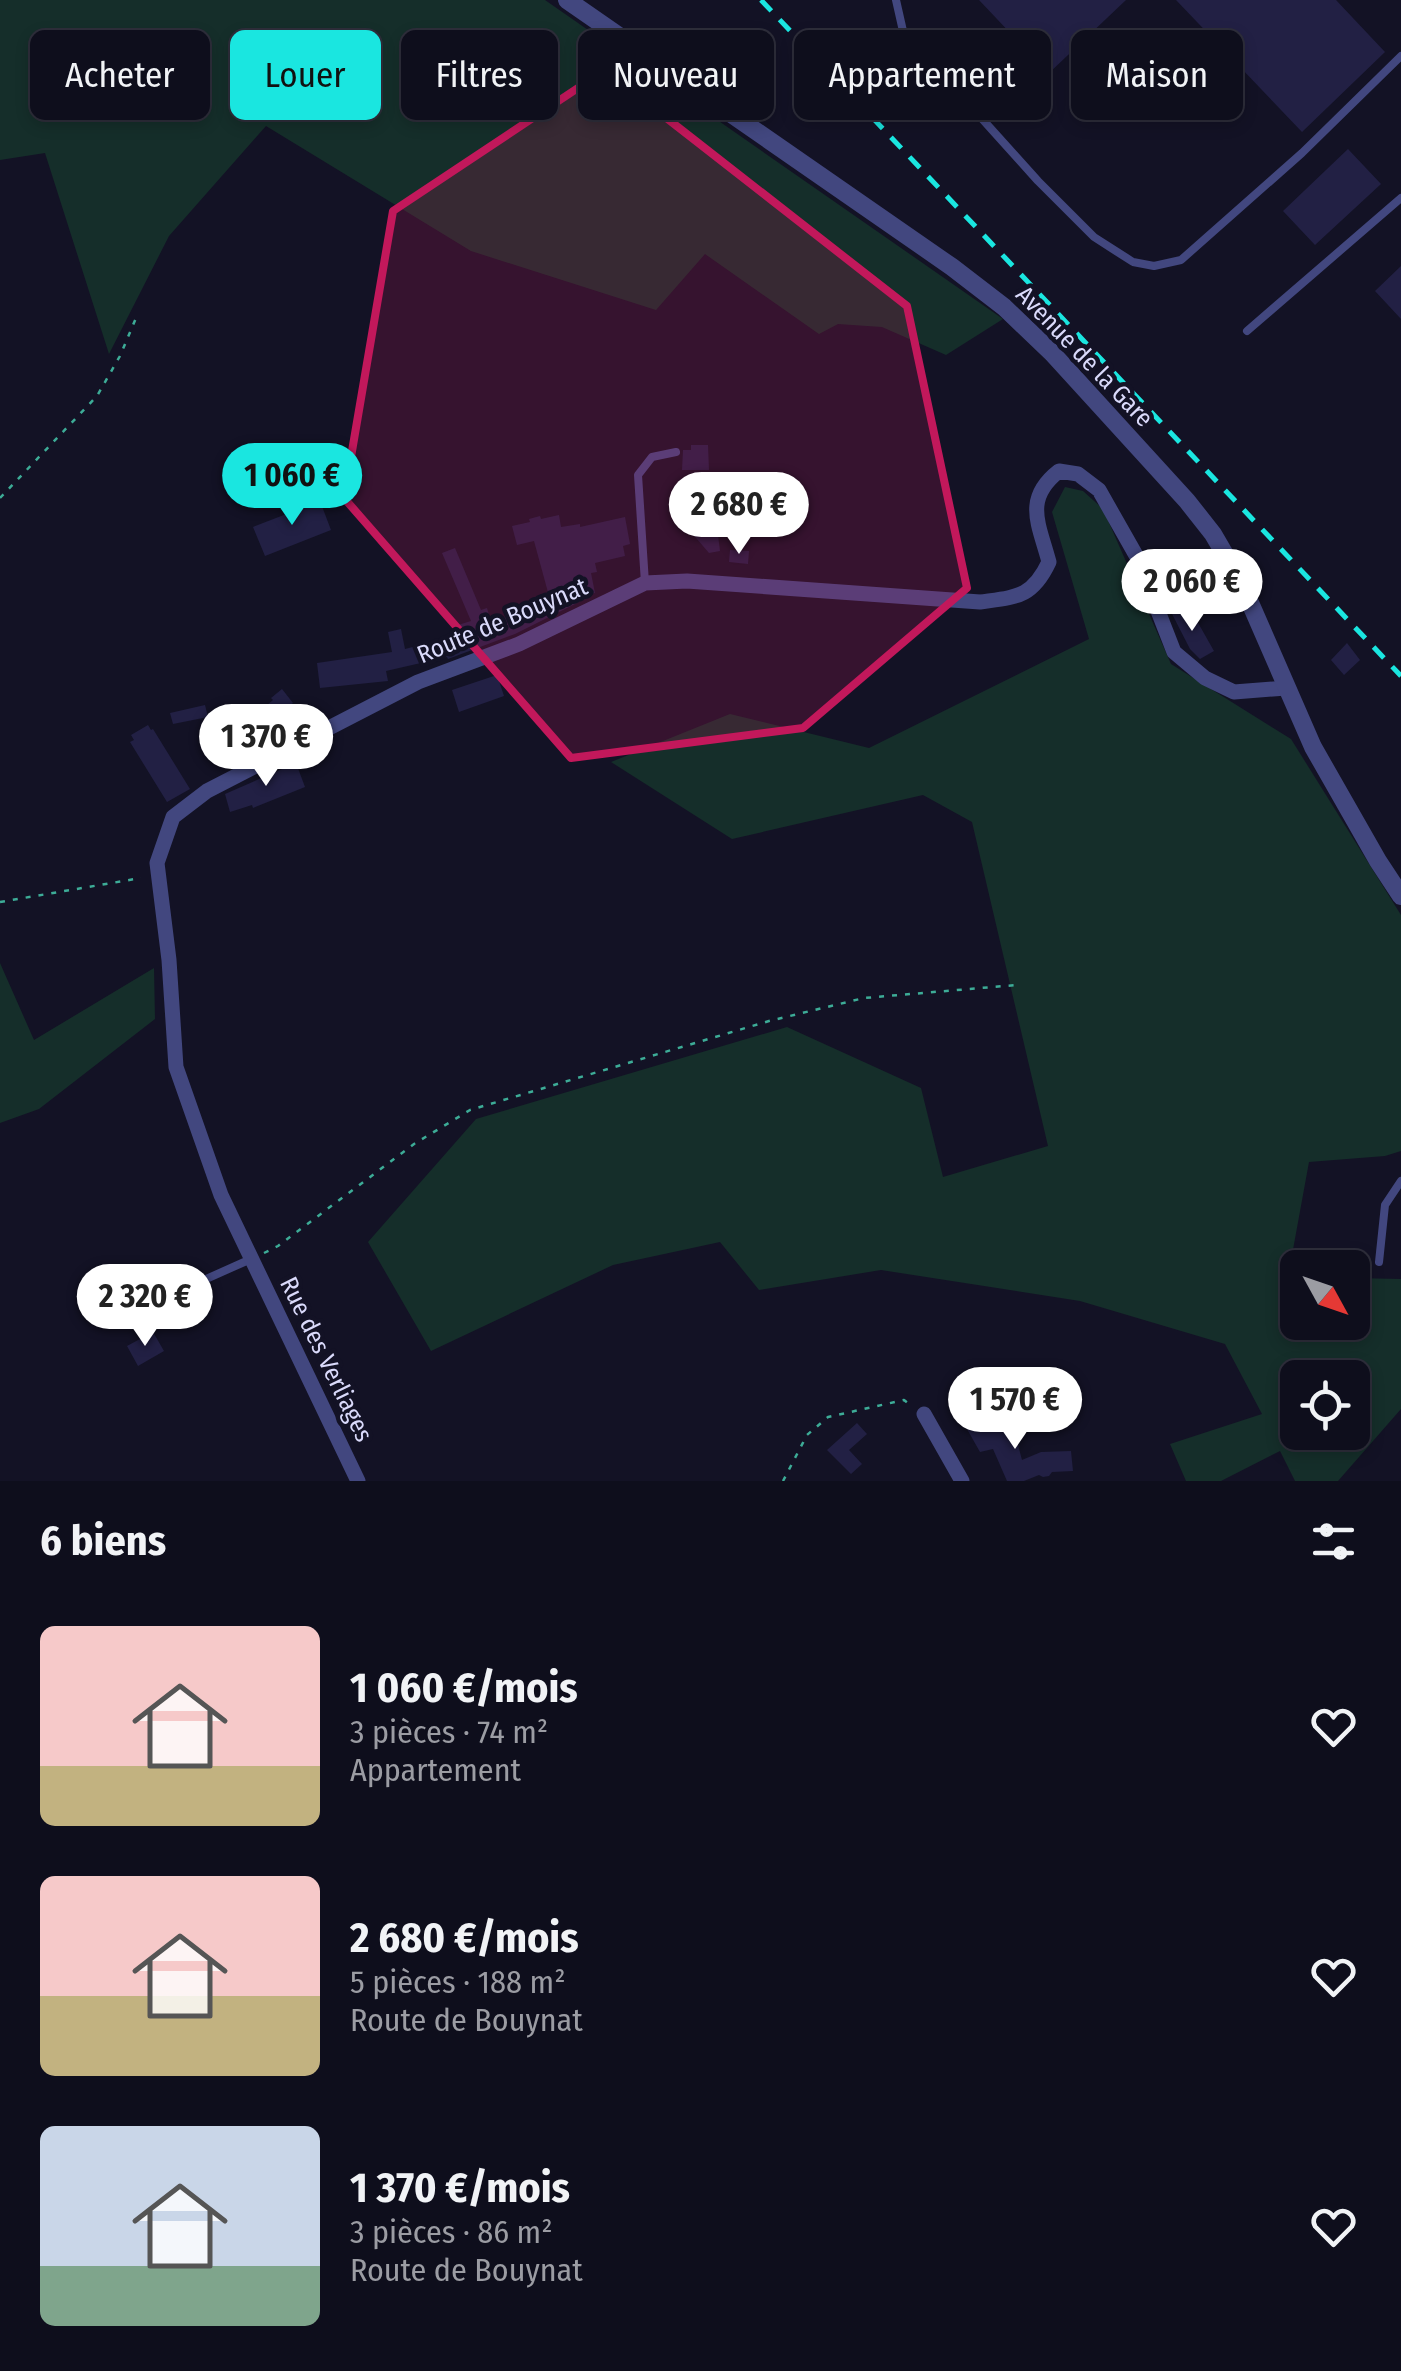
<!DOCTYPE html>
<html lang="fr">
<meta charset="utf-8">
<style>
body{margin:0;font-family:"Fira Sans Condensed",sans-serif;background:#1c1c29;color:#f1f3f6;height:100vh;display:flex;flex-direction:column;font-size:38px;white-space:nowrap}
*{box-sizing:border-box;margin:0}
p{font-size:32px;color:#9b9ca3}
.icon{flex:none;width:55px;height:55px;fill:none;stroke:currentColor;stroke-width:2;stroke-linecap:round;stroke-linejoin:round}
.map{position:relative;height:1481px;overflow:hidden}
.panel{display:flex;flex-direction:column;background:#0e0e1c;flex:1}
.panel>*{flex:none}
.hud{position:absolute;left:30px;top:30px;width:1342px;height:90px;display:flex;gap:20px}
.needle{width:65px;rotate:130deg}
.buttons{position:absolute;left:1280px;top:1250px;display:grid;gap:20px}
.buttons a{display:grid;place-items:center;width:90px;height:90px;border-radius:15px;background:#0e0e1c;box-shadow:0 5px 15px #0003,0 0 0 2px #2e2e3b;font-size:50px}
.price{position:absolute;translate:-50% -85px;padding:0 22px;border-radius:35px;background:#fff;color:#222;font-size:32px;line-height:65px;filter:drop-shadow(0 2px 5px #0008)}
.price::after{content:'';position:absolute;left:50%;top:60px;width:30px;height:22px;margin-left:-15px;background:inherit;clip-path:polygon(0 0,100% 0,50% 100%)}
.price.active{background:#1ae6e0;color:#111}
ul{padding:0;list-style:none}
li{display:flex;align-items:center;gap:30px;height:250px;padding:0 40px}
li span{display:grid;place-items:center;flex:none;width:280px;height:200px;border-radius:15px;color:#555}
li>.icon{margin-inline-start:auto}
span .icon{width:120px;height:120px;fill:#fffc;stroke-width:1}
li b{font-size:42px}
h2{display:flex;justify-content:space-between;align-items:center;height:120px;padding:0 40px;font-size:42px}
.pill{padding:0 35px;border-radius:15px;background:#0e0e1c;box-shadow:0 5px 15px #0003,0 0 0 2px #2e2e3b;font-size:35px;line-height:90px}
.pill.active{background:#1ae6e0;color:#111}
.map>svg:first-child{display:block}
</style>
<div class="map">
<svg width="1401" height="1481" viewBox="0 0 1401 1481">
<rect width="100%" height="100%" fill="#131225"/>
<path fill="#152e2a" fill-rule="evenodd" d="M0 0H545L1003 319 946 355 882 327 838 324 819 334 705 254 656 310 471 251 266 126 169 236 109 354 45 153 0 160Z
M1065 487 1083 491 1103 509 1171 664 1291 739 1401 915V1151L1385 1156 1309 1162 1288 1277 1297 1278 1298 1322H1352L1353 1278 1401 1279V1409L1338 1481H1295L1280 1451 1221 1481H1186L1170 1444 1262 1414 1225 1344 1080 1301 881 1270 759 1290 720 1242 613 1265 431 1351 368 1242 476 1119 787 1027 921 1088 943 1177 1048 1146 972 822 923 795 732 839 611 762 730 714 869 748 1089 639 1052 512ZM1298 1378H1352V1432H1298Z
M0 963 34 1040 154 968 155 1019 39 1109 0 1123Z"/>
<path fill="#222044" d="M979 0H1126L1028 93 1009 73 1029 53Z
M1176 0H1336L1385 52 1302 132Z
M1348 149 1381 184 1315 245 1283 211Z
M1401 266V319L1375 291Z
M691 445H708L709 470H682L683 450H691Z
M774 486 775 523 757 524 756 512H747L746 488Z
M320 501 331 530 265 556 253 527Z
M676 502 704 513 710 508 722 523 717 527 720 551 709 553 679 518 672 515Z
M559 515 561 527 580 524V527L625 517 630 544 623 546 625 556 595 563 597 572 591 573 595 593 578 597 579 602 515 634 448 659 447 657 386 671 388 681 320 688 317 663 392 652 388 632 401 629 405 649 440 640 456 633 458 625 471 621 442 553 455 548 481 610 487 608 491 622 529 609 528 606 549 596 534 541 517 545 512 526 530 522 529 519 540 516 541 519Z
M730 550 749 551 748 564 729 562Z
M1180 605 1190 624 1197 621 1214 651 1200 659 1190 649 1170 610Z
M1347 643 1360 660 1344 675 1331 660Z
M497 675 504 696 459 712 452 690Z
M282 689 293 703 224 762 214 750 273 700 271 698Z
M205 705 208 717 173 724 170 713Z
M148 725 151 730 153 729 190 789 167 802 130 742 134 740 131 735Z
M296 763 305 787 253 808 252 805 230 812 225 794Z
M153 1332 164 1351 138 1366 127 1346Z
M982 1412 993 1431 1013 1426 1022 1460 1041 1452 1071 1451 1073 1471 1052 1472 1049 1476 1043 1477 1039 1475 1024 1481H1007L993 1449 980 1452 963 1422Z
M857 1423 867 1434 849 1450 862 1464 851 1474 827 1450Z"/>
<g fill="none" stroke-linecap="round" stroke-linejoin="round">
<path stroke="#3dac97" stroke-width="2.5" stroke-dasharray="5 8" stroke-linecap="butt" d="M0 498 97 396 120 356 136 318
M0 902 141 878
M264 1253 278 1246 414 1144 470 1110 769 1021 864 998 1016 985
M783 1481 807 1435 828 1417 904 1400 913 1407"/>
<path stroke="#42477f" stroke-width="8" d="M896 0 903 31 1038 181 1094 237 1133 262 1154 266 1181 260 1302 153 1401 56
M1247 331 1401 198
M645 583 638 475 652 457 676 452
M1379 1262 1385 1205 1401 1181
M132 1312 251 1259"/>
<path stroke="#42477f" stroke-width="15" d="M924 1414 962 1481
M358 1481 221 1195 176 1067 169 960 157 863 173 817 207 791 418 682 519 644 645 583 687 581 980 602C1016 597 1032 598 1049 562 1039 524 1023 499 1059 471L1078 474 1099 490 1137 557 1174 652 1205 678 1234 692 1286 688"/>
<path stroke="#42477f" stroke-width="18" d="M567 0 952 267 1004 307 1052 353 1187 501 1213 534 1241 582 1313 747 1378 861 1401 896"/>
<path stroke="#1ae6e0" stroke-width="5" stroke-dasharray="15 12" stroke-linecap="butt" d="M761 0 1401 676"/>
</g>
<path fill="#c2185b" fill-opacity="0.2" stroke="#c2185b" stroke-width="8" stroke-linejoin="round" d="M605 70 907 306 967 588 803 728 571 758 344 498 393 211Z"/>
<g text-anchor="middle" stroke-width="9" stroke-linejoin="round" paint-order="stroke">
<g font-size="25" fill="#dadafb" stroke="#131225">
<text transform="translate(1085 356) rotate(46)" y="9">Avenue de la Gare</text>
<text transform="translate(502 620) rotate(-23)" y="9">Route de Bouynat</text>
<text transform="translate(327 1359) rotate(64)" y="9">Rue des Verliages</text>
</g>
</g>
</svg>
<div class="buttons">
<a><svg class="needle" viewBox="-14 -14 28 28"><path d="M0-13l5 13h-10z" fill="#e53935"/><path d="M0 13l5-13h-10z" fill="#9b9ca3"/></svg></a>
<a><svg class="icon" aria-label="locate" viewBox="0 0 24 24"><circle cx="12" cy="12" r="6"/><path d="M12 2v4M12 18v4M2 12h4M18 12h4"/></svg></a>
</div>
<b class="price active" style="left:292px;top:528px">1 060 €</b>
<b class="price" style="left:739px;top:557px">2 680 €</b>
<b class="price" style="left:1192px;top:634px">2 060 €</b>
<b class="price" style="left:266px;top:789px">1 370 €</b>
<b class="price" style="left:145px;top:1349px">2 320 €</b>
<b class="price" style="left:1015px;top:1452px">1 570 €</b>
<div class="hud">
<a class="pill">Acheter</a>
<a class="pill active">Louer</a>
<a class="pill">Filtres</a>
<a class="pill">Nouveau</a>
<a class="pill">Appartement</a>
<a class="pill">Maison</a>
</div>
</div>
<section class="panel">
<h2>6 biens<svg class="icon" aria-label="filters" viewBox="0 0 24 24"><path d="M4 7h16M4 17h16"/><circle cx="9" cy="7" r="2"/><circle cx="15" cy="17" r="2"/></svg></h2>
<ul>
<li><span style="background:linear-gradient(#f6c9c9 70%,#c2b280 0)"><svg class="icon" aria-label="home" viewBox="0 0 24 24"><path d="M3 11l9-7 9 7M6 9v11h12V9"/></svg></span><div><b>1 060 €/mois</b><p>3 pièces · 74 m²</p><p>Appartement</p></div><svg class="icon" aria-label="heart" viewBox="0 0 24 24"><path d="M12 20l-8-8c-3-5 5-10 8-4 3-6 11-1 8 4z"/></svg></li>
<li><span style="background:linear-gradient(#f6c9c9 60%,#c2b280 0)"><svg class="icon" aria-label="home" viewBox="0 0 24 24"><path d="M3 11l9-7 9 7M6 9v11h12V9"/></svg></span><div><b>2 680 €/mois</b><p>5 pièces · 188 m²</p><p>Route de Bouynat</p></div><svg class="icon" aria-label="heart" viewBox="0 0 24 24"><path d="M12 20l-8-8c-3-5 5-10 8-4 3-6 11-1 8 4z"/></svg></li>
<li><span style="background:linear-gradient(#c9d6e8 70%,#7fa58c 0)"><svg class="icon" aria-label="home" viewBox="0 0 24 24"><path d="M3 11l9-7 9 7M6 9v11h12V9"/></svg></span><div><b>1 370 €/mois</b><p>3 pièces · 86 m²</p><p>Route de Bouynat</p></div><svg class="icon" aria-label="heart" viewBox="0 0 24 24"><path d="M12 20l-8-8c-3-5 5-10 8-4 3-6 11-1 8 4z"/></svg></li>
</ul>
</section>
